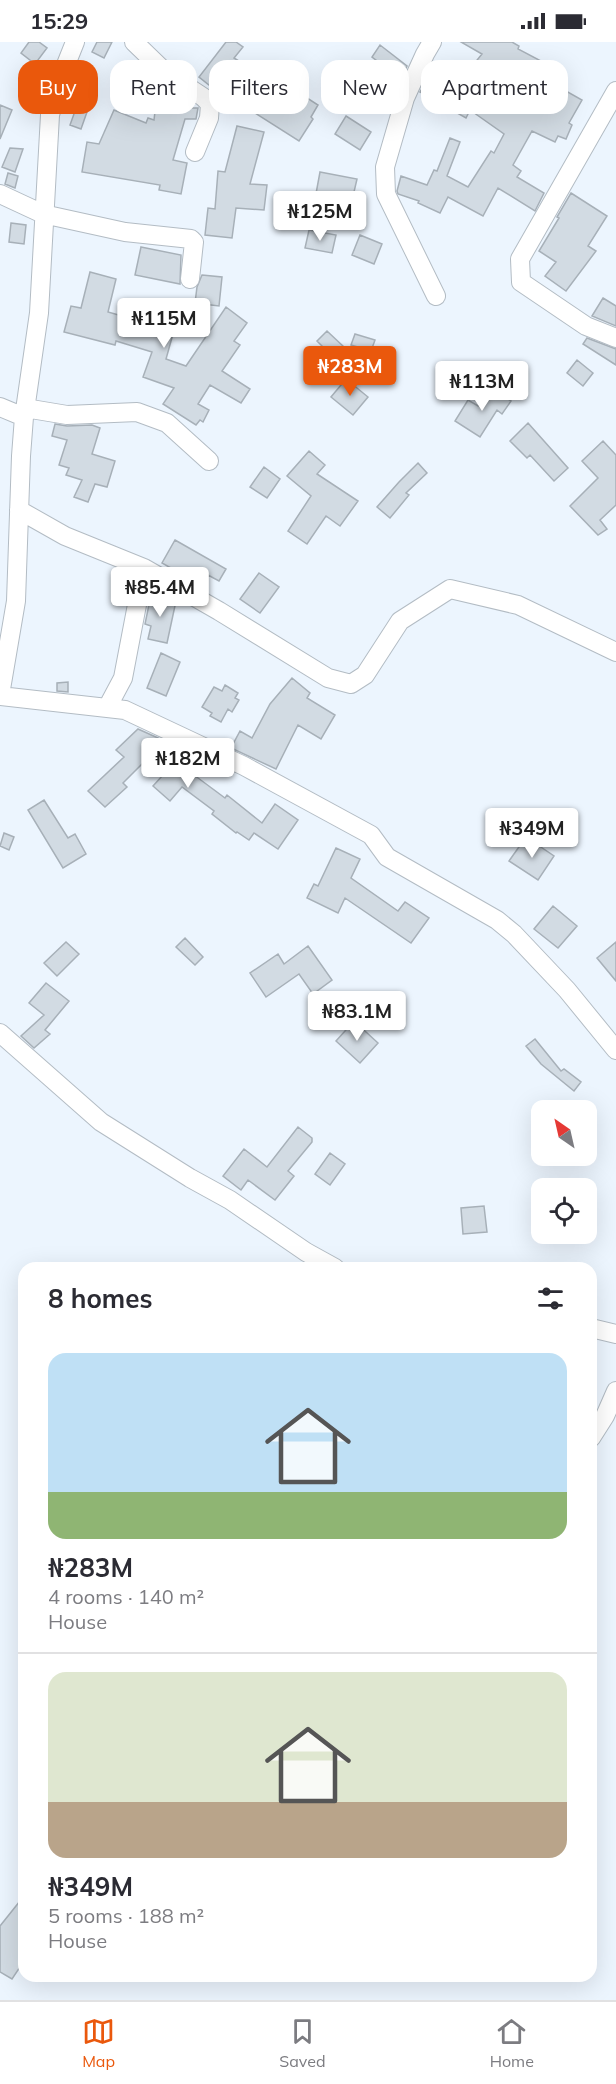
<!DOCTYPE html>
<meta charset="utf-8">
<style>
body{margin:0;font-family:Mulish,sans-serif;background:#f2f2f3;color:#2b2b33;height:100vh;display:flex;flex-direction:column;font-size:22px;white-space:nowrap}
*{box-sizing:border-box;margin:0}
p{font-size:20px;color:#7c7c81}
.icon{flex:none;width:33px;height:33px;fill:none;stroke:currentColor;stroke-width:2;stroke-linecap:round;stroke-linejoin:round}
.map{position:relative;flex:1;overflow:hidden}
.drawer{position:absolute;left:18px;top:1220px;width:579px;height:720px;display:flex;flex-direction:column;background:#fff;border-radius:18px;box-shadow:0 6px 24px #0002}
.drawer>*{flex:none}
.guide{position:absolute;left:18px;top:18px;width:580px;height:54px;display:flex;gap:12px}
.needle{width:39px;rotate:326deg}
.controls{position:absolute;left:531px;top:1058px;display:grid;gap:12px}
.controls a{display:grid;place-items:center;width:66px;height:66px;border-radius:12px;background:#fff;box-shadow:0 6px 24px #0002;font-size:30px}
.price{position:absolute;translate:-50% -51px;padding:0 14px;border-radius:6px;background:#fff;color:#222;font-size:20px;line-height:39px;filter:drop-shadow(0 2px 3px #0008)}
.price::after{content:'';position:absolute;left:50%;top:36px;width:18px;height:14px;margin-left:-9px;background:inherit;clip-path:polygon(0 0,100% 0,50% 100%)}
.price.on{background:#ea580c;color:#fff}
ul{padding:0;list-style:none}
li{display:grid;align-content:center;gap:12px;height:318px;padding:0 30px}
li+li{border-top:2px solid #e1e1e2}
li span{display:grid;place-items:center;height:186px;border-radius:18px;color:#555}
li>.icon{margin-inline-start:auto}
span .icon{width:108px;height:108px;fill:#fffc;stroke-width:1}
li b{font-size:26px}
h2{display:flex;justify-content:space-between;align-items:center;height:72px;padding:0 30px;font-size:26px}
.pill{padding:0 21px;border-radius:18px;background:#fff;box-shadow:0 6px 24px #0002;font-size:21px;line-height:54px}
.pill.on{background:#ea580c;color:#fff}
.status{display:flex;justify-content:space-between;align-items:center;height:42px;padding:0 30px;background:#fff;direction:ltr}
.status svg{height:16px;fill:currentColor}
.dock{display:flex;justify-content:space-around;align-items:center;height:84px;border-top:2px solid #e1e1e2;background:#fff;font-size:16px;color:#7c7c81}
.dock a{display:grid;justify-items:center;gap:3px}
.dock .on{color:#ea580c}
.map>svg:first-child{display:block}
</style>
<div class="status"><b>15:29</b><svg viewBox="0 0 49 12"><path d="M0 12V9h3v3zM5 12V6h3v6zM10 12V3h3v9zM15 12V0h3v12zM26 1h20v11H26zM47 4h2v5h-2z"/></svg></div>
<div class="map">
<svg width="616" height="1958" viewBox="0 0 616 1958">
<rect width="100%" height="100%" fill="#ecf5fe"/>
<path fill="#d2dbe3" stroke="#a7b0b8" stroke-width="1.5" d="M29 0H39L47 6 35 22 21 11Z
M97 0H112L104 16 92 10Z
M226 0H236L243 5 234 16 242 21 219 51 199 35Z
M461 0H512L519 4 518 7 541 19 534 31 582 58 569 81 572 83 566 97 558 94 555 100 532 89 513 123 521 129 517 135 544 151 535 169 498 146 483 174 448 155 440 171 418 161 419 159 398 152 397 149 401 134 427 143 434 128 437 129 450 96 460 100 447 134 468 145 491 109 494 111 504 92 470 68 466 76 420 50 433 28 457 43 482 12Z
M380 3 407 24 401 37 372 15Z
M270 32 318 63 311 75 313 77 299 99 252 69 266 46 263 44Z
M83 47 94 50 81 87 70 83Z
M156 61 178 63V66H198L196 77H185L173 118 187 121 181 152 159 148 160 143 82 130 87 100 99 102 114 68 146 81 148 76 154 78Z
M0 63 12 68 0 97Z
M346 74 371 90 360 108 335 92Z
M237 84 264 90 250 142 267 143 264 168 236 166 232 196 205 193 208 166 215 167 218 129 225 130Z
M10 106 23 107 15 130 2 125Z
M320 130 357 137 351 163 315 157Z
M8 131 18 134 15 146 5 142Z
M571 151 607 174 588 204 596 209 566 249 545 234 556 220 539 209 559 176 557 175Z
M11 181 26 183 24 202 9 200Z
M309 188 336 193 332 211 305 206Z
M360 193 382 202 374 222 352 213Z
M141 205 181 213 180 242 135 233Z
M90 230 116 237 108 270 143 280 142 283 173 292 166 317 186 324 226 265 247 281 234 299 240 303 222 329 250 347 241 361 210 343 198 362 209 368 203 380 200 378 196 383 163 362 174 346 143 335 152 310 116 299 115 303 64 290 71 264 81 266Z
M202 233 222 235 219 264 195 261 197 245Z
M603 256 616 264V284L592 274Z
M327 289 344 305 334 316 317 299Z
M355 292 375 298 371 309 351 303Z
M587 296 616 307V323L583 302Z
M577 318 593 331 583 344 567 331Z
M346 337 368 355 353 373 331 355Z
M490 345 511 359 502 372 497 368 480 395 455 379 468 358 478 364Z
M528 381 568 426 554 439 530 413 527 416 510 399Z
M55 382 67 384 92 383 100 386 92 412 115 419 107 445 95 442 88 460 74 455 82 438 66 433 69 426 59 423 67 398 52 394Z
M603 399 616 413V463L600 478 607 487 598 493 570 464 598 436 582 419Z
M309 409 325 423 317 432 358 459 340 484 326 474 307 502 288 489 311 454 287 434Z
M418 421 427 431 406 451 409 453 390 476 377 465 399 440Z
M264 425 280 437 267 456 250 445Z
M175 498 226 527 219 539 208 533 202 544 162 521Z
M259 531 279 545 260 571 240 557Z
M151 553 176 559 167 601 148 597 151 584 145 582Z
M161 611 180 620 166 654 147 646Z
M292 636 310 651 307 656 335 673 321 697 298 683 276 727 231 706 240 689 252 696 270 662Z
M68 640V650L57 649V641Z
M225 643 238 651 235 656 239 658 232 670 228 667 221 680 210 674 212 671 202 665 214 645 222 649Z
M138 687 158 696 193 727 190 730 225 756 227 753 262 781 275 762 298 778 278 807 254 791 249 798 237 790 236 791 212 772 214 769 182 745 170 759 153 744 163 733 146 718 123 741 127 745 105 765 88 749 124 715 116 708Z
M44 758 68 796 75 792 86 812 63 826 28 768Z
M4 791 14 795 9 808 0 804Z
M526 795 554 814 538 838 509 819Z
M336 806 360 817 351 836 398 869 405 860 429 876 411 901 345 856 338 871 307 856 314 842 318 844Z
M553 864 577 884 558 906 534 887Z
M185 896 203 915 195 923 176 905Z
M66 900 79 912 57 934 44 921Z
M616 900V939L597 916Z
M308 904 332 938 313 952 299 932 266 955 250 931 278 912 284 922Z
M46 941 69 959 45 988 50 992 34 1006 21 994 44 973 29 961Z
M354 979 378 1001 360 1021 336 999Z
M535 997 561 1029 564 1027 581 1040 574 1049 541 1022 526 1004Z
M298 1085 312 1096V1100L288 1129 294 1134 275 1158 248 1138 241 1148 223 1134 244 1107 267 1125Z
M330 1111 345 1122 330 1143 315 1132Z
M484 1164 487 1190 463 1192 461 1166Z
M24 1854V1919L12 1937 0 1930V1884Z"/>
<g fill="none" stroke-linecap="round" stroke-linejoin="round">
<defs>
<path id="minor" d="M134 0 165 30 203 55 210 62 209 76 195 110
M432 0 425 12 405 56 385 125 386 152 436 254
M616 49 520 217 521 240 586 284 616 296
M0 152 43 172 125 190 191 197 194 200 190 237
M0 365 24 375
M25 366 67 373 137 370 167 381 209 419
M19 468 65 494 144 526 219 569 328 636 351 642 365 633 400 579 450 547 518 563 616 610
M0 653 16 559 21 414 24 375 39 271 50 73 59 40 75 0
M0 654 125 668 244 724 371 793 387 815 497 878 514 892 567 948 616 1008
M107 666 123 636 144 526
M0 991 101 1080 190 1136 230 1158 306 1210 335 1226
M591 1286 616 1292
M591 1396 605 1374 616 1349"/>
</defs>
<use href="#minor" stroke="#b3bcc4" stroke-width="20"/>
<use href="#minor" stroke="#fff" stroke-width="18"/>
</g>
</svg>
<div class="controls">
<a><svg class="needle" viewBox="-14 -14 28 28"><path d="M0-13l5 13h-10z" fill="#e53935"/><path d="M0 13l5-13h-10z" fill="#7c7c81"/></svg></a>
<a><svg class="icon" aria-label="locate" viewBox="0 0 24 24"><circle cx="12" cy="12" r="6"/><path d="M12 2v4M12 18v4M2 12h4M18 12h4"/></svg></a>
</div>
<b class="price" style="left:320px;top:200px">₦125M</b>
<b class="price" style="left:164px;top:307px">₦115M</b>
<b class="price on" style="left:350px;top:355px">₦283M</b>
<b class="price" style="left:482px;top:370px">₦113M</b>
<b class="price" style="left:160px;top:576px">₦85.4M</b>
<b class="price" style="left:188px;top:747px">₦182M</b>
<b class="price" style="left:532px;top:817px">₦349M</b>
<b class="price" style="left:357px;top:1000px">₦83.1M</b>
<div class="guide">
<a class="pill on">Buy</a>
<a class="pill">Rent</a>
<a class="pill">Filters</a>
<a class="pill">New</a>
<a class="pill">Apartment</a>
</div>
<section class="drawer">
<h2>8 homes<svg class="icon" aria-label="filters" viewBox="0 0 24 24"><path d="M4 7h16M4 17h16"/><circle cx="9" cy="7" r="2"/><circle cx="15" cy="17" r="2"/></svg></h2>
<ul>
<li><span style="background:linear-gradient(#bfe0f5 75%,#8fb573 0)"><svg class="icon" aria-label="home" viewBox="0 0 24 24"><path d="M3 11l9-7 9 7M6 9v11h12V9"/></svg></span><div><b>₦283M</b><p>4 rooms · 140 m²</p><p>House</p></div></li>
<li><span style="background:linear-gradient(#dfe7d0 70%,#b9a48a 0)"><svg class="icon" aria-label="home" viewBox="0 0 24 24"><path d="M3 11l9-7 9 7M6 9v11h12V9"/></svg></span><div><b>₦349M</b><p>5 rooms · 188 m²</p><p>House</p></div></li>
</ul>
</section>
</div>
<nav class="dock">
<a class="on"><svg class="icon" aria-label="map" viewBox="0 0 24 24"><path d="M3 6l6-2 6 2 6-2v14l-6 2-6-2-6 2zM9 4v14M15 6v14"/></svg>Map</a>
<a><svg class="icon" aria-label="saved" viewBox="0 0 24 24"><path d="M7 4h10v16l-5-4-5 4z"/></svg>Saved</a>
<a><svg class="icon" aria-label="home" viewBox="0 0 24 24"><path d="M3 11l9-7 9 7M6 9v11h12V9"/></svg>Home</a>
</nav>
